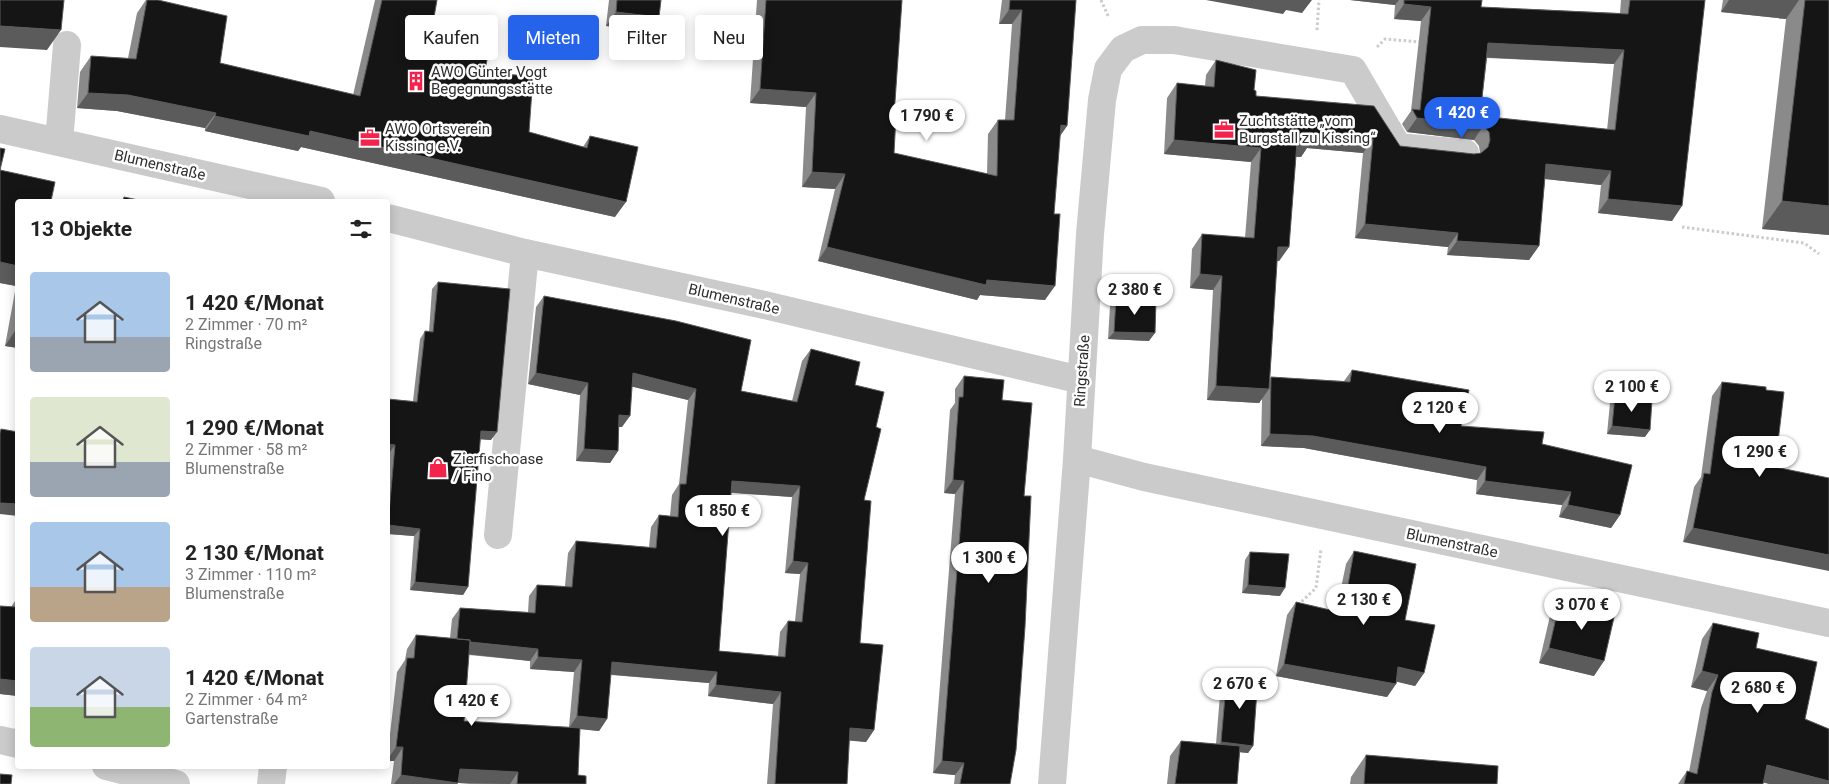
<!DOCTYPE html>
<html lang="de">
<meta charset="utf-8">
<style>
body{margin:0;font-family:Roboto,sans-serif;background:#f2f2f2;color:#222;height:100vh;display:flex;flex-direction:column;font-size:19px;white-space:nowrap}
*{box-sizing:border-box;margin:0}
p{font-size:16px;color:#767676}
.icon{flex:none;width:28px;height:28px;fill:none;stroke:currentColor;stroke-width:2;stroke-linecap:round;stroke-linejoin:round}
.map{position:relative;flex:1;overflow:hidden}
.drawer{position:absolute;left:15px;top:199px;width:375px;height:570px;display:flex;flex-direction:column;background:#fff;border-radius:5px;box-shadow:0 2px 12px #0003}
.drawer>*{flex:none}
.guide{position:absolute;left:405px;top:15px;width:475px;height:45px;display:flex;gap:10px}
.price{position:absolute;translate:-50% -42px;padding:0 11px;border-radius:18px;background:#fff;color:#222;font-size:16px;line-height:32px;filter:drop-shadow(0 1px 2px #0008)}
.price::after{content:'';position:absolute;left:50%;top:30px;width:15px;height:11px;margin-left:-8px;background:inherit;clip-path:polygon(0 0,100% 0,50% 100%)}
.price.selected{background:#2563eb;color:#fff}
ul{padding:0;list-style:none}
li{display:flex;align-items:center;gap:15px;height:125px;padding:0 15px}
li span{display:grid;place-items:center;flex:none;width:140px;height:100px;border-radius:5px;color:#555}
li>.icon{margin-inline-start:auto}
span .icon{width:60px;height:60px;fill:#fffc;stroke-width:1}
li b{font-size:21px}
h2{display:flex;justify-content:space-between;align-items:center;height:60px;padding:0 15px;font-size:21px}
.chip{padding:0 18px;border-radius:5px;background:#fff;box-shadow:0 2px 12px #0003;font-size:18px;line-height:45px}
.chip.selected{background:#2563eb;color:#fff}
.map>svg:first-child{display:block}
</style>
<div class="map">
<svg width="1829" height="784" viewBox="0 0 1829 784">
<rect width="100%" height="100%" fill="#fff"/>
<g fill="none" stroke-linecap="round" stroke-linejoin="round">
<path stroke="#cbcbcb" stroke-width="3" stroke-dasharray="2.5 2.5" stroke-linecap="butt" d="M1101 0 1109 18
M1317 30 1319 0
M1377 47 1385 39 1420 42
M1682 227 1804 243 1819 254
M1298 605 1316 588 1321 549"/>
<path stroke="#cbcbcb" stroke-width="28" d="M0 129 321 201
M59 142 67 45
M388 218 525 253 760 304 1081 380
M1077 459 1144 477 1829 623
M498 535 525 253
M0 740 18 744
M106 766 176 784
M271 784 273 766
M1052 784 1077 459 1090 234 1102 100 1108 69 1123 49 1142 40H1174L1353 70 1398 147 1465 153"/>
</g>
<path fill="#8a8a8a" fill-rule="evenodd" d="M146 0H158L220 63 353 95 375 0H437L434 17 475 40 484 73 529 132 583 147 590 136 615 217 301 147 298 151 205 131V128L117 111 77 108 80 72 91 56 128 58 137 13Z
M609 0H661L649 31 606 26Z
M757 0H902L894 116V153L987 174 988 134 998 120H1005L1012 24H999L1002 0H1076L1067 126 1060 136 1045 300 980 295 977 300 818 261 835 189 802 187 806 107 750 103Z
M1350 0H1482L1481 7 1620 13 1621 0H1705L1672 221 1598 213 1601 185 1545 179 1539 246 1529 260 1447 255 1448 247 1355 238 1363 153 1307 148 1301 157H1296L1289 247 1279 261H1277L1270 379 1271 377 1344 381 1352 370 1461 426 1542 444 1620 515 1611 528 1559 517 1562 505 1476 494 1477 480 1304 448 1261 446 1262 399 1259 403 1207 400 1213 290 1190 288 1192 249 1202 234 1245 238 1251 162 1164 154 1167 98 1177 83 1205 86 1206 75 1216 60 1254 90 1256 96 1400 146 1474 154 1480 153 1479 146 1474 140 1407 132 1402 124 1411 111 1421 21 1394 19 1395 5ZM1487 58 1614 64 1607 130 1480 116Z
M1723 0H1829V235L1762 229 1786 19 1721 12Z
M0 148V170L18 201V348L5 346 16 286 0 283Z
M438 282 491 440 480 439 468 587 463 595 410 590 414 536 388 534V482L390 452H388V399L413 401 420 339 425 331 429 332 432 289Z
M544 296 741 391 792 401 802 361 811 349 855 385 876 427 864 500 860 643 874 730 866 742 849 740 847 784H767L773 704 708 696 709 683 611 675 607 719 599 731 580 729 578 775 586 784H470L458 783 457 784H391L394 761H388V752L397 672 405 660 407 649 416 635 450 638 452 619 460 608 528 612 529 596 537 585 565 586 568 553 576 541 649 547 651 527 659 515 670 516 672 495 679 484 688 400 632 386 622 427H619L618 451 610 463 576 461 580 395 528 384 536 307ZM731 493 792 497 785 573 800 574 795 621H788L780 632 778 656 719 651ZM469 655 530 661V669L574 672 569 727 464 721Z
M1116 298 1149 341 1108 339 1110 306Z
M964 376 1002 400 1024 496 1010 784H954L955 775 933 773 955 494 944 493 950 410 955 403V389Z
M1722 382 1766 390 1775 467 1683 542 1694 487 1701 477 1712 396Z
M1615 396 1645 437 1607 434 1610 403Z
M1354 551 1405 620 1424 673 1415 686 1396 681V684L1387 697 1276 676 1287 615 1296 602 1336 612 1346 564Z
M1250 552 1280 596 1242 593 1245 560Z
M17 598 18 599V696L0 694V606L11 607Z
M1560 601 1594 676 1539 663 1550 616Z
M1713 623 1756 648 1763 784H1678L1687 771 1689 772 1701 708 1707 691 1691 687 1702 639Z
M1227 674 1253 746 1248 753 1240 752 1237 784H1167L1170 756 1181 741 1216 744 1221 682Z
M1366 755 1497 784H1350L1351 777Z"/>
<path fill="#5b5b5b" d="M1206 0H1312L1302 13 1286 10 1283 14Z
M1350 0H1399L1395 5Z
M1729 0H1799L1786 19 1721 12Z
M1404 4 1431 7 1421 21 1394 19Z
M1009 10H1022L1012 24H999Z
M616 12 659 17 649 31 606 26Z
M0 26 61 30 47 50 0 47Z
M1488 43 1624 50 1614 64 1478 57Z
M760 89 816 93 806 107 750 103Z
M88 93 128 95 216 113 205 128 117 111 77 108Z
M215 116 310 131 626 202 615 217 301 147 298 151 205 131Z
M1417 118 1483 126 1474 140 1407 132Z
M1061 125 1067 126 1057 140Z
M1312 133 1373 139 1363 153 1307 148 1301 157 1287 156 1297 142Z
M1174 140 1261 148 1251 162 1164 154Z
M1546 164 1611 171 1601 185 1536 178Z
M812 172 845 174 835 189 802 187Z
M1608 199 1682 206 1672 221 1598 213Z
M1782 201 1829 206V235L1762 229Z
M1365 224 1458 233 1448 247 1355 238Z
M1457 241 1539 246 1529 260 1447 255Z
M827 247 987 280 1055 286 1045 300 980 295 977 300 818 261Z
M1278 247H1289L1279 261H1268Z
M0 262 18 266V285L16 286 0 283Z
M1200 274 1222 276 1213 290 1190 288Z
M17 328 18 348 5 346Z
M1114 332 1155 333 1149 341 1108 339Z
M536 373 588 383 580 395 528 384Z
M633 373 696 389 688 400 625 385Z
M1216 386 1269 389 1259 403 1207 400Z
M619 415 630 416 622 427H611Z
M1612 426 1650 430 1645 437 1607 434Z
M481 431 497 432 491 440 476 439Z
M1270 434 1313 436 1486 467 1477 480 1304 448 1261 446Z
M388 444 395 445 390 452H388Z
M584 449 618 451 610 463 576 461Z
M953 480 964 481 955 494 944 493Z
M732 481 800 486 792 497 724 492Z
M1485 481 1571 492 1562 505 1476 494Z
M0 503 18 504V516L0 514Z
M1568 505 1620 515 1611 528 1559 517Z
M388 525 420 529 414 536 388 534Z
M1693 528 1829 555V571L1683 542Z
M793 561 808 563 800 574 785 573Z
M415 582 468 587 463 595 410 590Z
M1248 585 1285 588 1280 596 1242 593Z
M456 641 538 649 530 661 448 652Z
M1549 648 1604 661 1594 676 1539 663Z
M538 657 582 660 574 672 530 669Z
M612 662 717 672 709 683 604 674Z
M1284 664 1396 684 1387 697 1276 676Z
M1398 667 1424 673 1415 686 1389 680Z
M1702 671 1718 675 1707 691 1691 687Z
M0 679 18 681V696L0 694Z
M716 685 781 692 773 704 708 696Z
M577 716 607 719 599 731 569 728Z
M850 728 874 730 866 742 842 740Z
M1221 742 1253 746 1248 753 1215 750Z
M396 747H403L394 761H388V759Z
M942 761 964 763 955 775 933 773Z
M1767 765 1829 781V784H1769L1756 781Z
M460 769 518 772 510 784 458 783 457 784H394L401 775Z"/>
<path fill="#151515" stroke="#5b5b5b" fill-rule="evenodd" d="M0 0H64L61 30 0 26Z
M147 0H158L227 16 220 63 360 96 382 0H437L434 17 479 24 475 40 491 43 484 73 533 76 529 132 587 148 590 136 638 147 626 202 310 131 309 136 215 116 216 113 128 95 88 93 91 56 136 59Z
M617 0H661L659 17 616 12Z
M766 0H902L894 116H896L894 153 997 176 998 120H1014L1022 10H1009L1010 0H1076L1067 126 1061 125 1054 214H1060L1055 286 987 280 986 285 827 247 845 174 812 172 816 93 760 89Z
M1404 0H1482L1481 7 1628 14 1630 0H1705L1682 206 1608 199 1611 171 1546 164 1539 246 1457 241 1458 233 1365 224 1373 139 1312 133 1311 143 1297 142 1289 247H1278L1269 389 1216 386 1222 276 1200 274 1202 234 1254 238 1261 148 1174 140 1177 83 1214 87 1216 60 1256 70 1254 90 1256 91V96L1374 106 1400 146 1474 154 1481 153 1488 147 1490 140 1489 132 1483 126 1417 118 1412 109 1420 110 1431 7 1404 4ZM1488 43 1624 50 1615 130 1480 116Z
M1805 0H1829V206L1782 201Z
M0 148 5 149 0 170 55 182 51 201H18V266L0 262Z
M124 197 143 201H123Z
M438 282 510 289 497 432 481 431 468 587 415 582 420 529 388 525 395 445 388 444V399L417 402 425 331 433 332Z
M544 296 676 321 751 340 741 391 797 402 811 349 860 362 855 385 884 392 876 427 881 429 864 500 871 501 860 643 883 645 874 730 850 728 847 784H775L781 692 716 685 717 672 612 662 607 719 577 716 582 660 538 657V649L470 642V640L457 639 460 608 535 613 537 585 572 587 576 541 656 548 659 515 678 517 680 484H686L696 389 633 373 630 416 619 415 618 451 584 449 588 383 536 373ZM732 481 800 486 793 561 808 563 802 622 788 621 785 657 719 651Z
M1116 298 1156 300 1155 333 1114 332Z
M1352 370 1469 390 1461 426 1544 432 1542 444 1632 465 1620 515 1568 505 1571 492 1485 481 1486 467 1313 436 1270 434 1271 377 1350 382Z
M964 376 1004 380 1002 400 1032 403 1024 496H1031L1025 627 1016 750 1010 784H960L964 763 942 761 964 481 953 480 959 397H963Z
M1722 382 1766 387V390L1784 392 1775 467 1829 478V555L1693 528 1704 473 1710 474Z
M1615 396 1652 400 1650 430 1612 426Z
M1 429 18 432V504L0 503V433Z
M1354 551 1416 564 1405 620 1435 625 1424 673 1398 667 1396 684 1284 664 1296 602 1343 613Z
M1250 552 1289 554 1285 588 1248 585Z
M17 598 18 681 0 679V606L16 607Z
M1560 601 1615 613 1604 661 1549 648Z
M1713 623 1759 633 1756 648 1817 662 1805 719 1829 729V781L1767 765 1763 784H1684L1687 771 1697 774 1712 692 1718 675 1702 671Z
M416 635 470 640 464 721 580 728 578 775 586 776V784H517L518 772 460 769 458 783 401 775 403 747H396L407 658H414Z
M1227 674 1258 676 1253 746 1221 742Z
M1181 741 1240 746 1237 784H1175Z
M1366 755 1498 766 1497 784H1364Z
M0 774 12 775 11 784H0Z"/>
<defs>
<symbol id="building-bare" viewBox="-9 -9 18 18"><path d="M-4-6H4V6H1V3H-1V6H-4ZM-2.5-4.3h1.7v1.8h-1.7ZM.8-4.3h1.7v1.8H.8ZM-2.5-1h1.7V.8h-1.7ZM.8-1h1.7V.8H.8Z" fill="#f3234c" stroke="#fff" stroke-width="2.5" paint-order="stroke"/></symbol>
<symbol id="office-bare" viewBox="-9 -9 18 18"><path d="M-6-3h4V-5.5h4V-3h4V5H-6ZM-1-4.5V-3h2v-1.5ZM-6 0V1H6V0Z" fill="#f3234c" stroke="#fff" stroke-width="2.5" paint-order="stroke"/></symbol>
<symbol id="shop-bare" viewBox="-9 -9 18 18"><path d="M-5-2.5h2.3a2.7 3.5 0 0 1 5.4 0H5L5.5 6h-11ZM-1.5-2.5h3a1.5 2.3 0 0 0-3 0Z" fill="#f3234c" stroke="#fff" stroke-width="2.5" paint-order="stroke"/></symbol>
</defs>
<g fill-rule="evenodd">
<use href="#building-bare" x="402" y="67" width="28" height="28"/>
<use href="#office-bare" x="1210" y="116" width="28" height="28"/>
<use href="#office-bare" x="356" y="124" width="28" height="28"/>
<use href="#shop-bare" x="424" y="454" width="28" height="28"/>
</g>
<g text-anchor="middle" stroke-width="5" stroke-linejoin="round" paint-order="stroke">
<g font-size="15" fill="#2e2e2e" stroke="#fff" text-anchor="start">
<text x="431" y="77">AWO Günter Vogt<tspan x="431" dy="17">Begegnungsstätte</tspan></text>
<text x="1239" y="126">Zuchtstätte „vom<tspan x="1239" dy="17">Burgstall zu Kissing“</tspan></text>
<text x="385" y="134">AWO Ortsverein<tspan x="385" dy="17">Kissing e.V.</tspan></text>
<text x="453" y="464">Zierfischoase<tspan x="453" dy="17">/ Fino</tspan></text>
</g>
<g font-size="15" fill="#2e2e2e" stroke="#fff">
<text transform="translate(160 165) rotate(13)" y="5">Blumenstraße</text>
<text transform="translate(734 299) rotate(13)" y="5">Blumenstraße</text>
<text transform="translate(1082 371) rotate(-86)" y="5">Ringstraße</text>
<text transform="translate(1452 543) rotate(12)" y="5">Blumenstraße</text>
</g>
</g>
</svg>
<b class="price selected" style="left:1462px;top:139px">1 420 €</b>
<b class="price" style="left:927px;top:142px">1 790 €</b>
<b class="price" style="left:1135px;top:316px">2 380 €</b>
<b class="price" style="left:1632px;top:413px">2 100 €</b>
<b class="price" style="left:1440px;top:434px">2 120 €</b>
<b class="price" style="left:1760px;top:478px">1 290 €</b>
<b class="price" style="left:723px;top:537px">1 850 €</b>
<b class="price" style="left:989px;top:584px">1 300 €</b>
<b class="price" style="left:1364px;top:626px">2 130 €</b>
<b class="price" style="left:1582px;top:631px">3 070 €</b>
<b class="price" style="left:1240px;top:710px">2 670 €</b>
<b class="price" style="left:1758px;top:714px">2 680 €</b>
<b class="price" style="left:472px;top:727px">1 420 €</b>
<div class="guide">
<a class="chip">Kaufen</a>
<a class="chip selected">Mieten</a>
<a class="chip">Filter</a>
<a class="chip">Neu</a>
</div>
<section class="drawer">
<h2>13 Objekte<svg class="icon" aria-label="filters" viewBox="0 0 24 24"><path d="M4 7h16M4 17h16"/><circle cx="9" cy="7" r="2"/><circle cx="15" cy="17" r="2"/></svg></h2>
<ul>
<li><span style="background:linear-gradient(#a9c7e8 65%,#9aa5b1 0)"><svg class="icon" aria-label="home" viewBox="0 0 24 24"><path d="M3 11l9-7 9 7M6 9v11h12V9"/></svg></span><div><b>1 420 €/Monat</b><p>2 Zimmer · 70 m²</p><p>Ringstraße</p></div></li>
<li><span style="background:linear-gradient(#dfe7d0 65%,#9aa5b1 0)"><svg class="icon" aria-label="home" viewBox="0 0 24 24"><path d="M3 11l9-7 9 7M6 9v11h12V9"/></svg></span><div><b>1 290 €/Monat</b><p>2 Zimmer · 58 m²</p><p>Blumenstraße</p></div></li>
<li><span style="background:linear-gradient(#a9c7e8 65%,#b9a48a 0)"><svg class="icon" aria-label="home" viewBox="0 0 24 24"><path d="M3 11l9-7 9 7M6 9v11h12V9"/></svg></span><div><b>2 130 €/Monat</b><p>3 Zimmer · 110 m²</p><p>Blumenstraße</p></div></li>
<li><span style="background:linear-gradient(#c9d6e8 60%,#8fb573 0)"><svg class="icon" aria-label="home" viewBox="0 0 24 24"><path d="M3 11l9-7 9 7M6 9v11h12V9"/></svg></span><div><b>1 420 €/Monat</b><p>2 Zimmer · 64 m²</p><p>Gartenstraße</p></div></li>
</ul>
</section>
</div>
